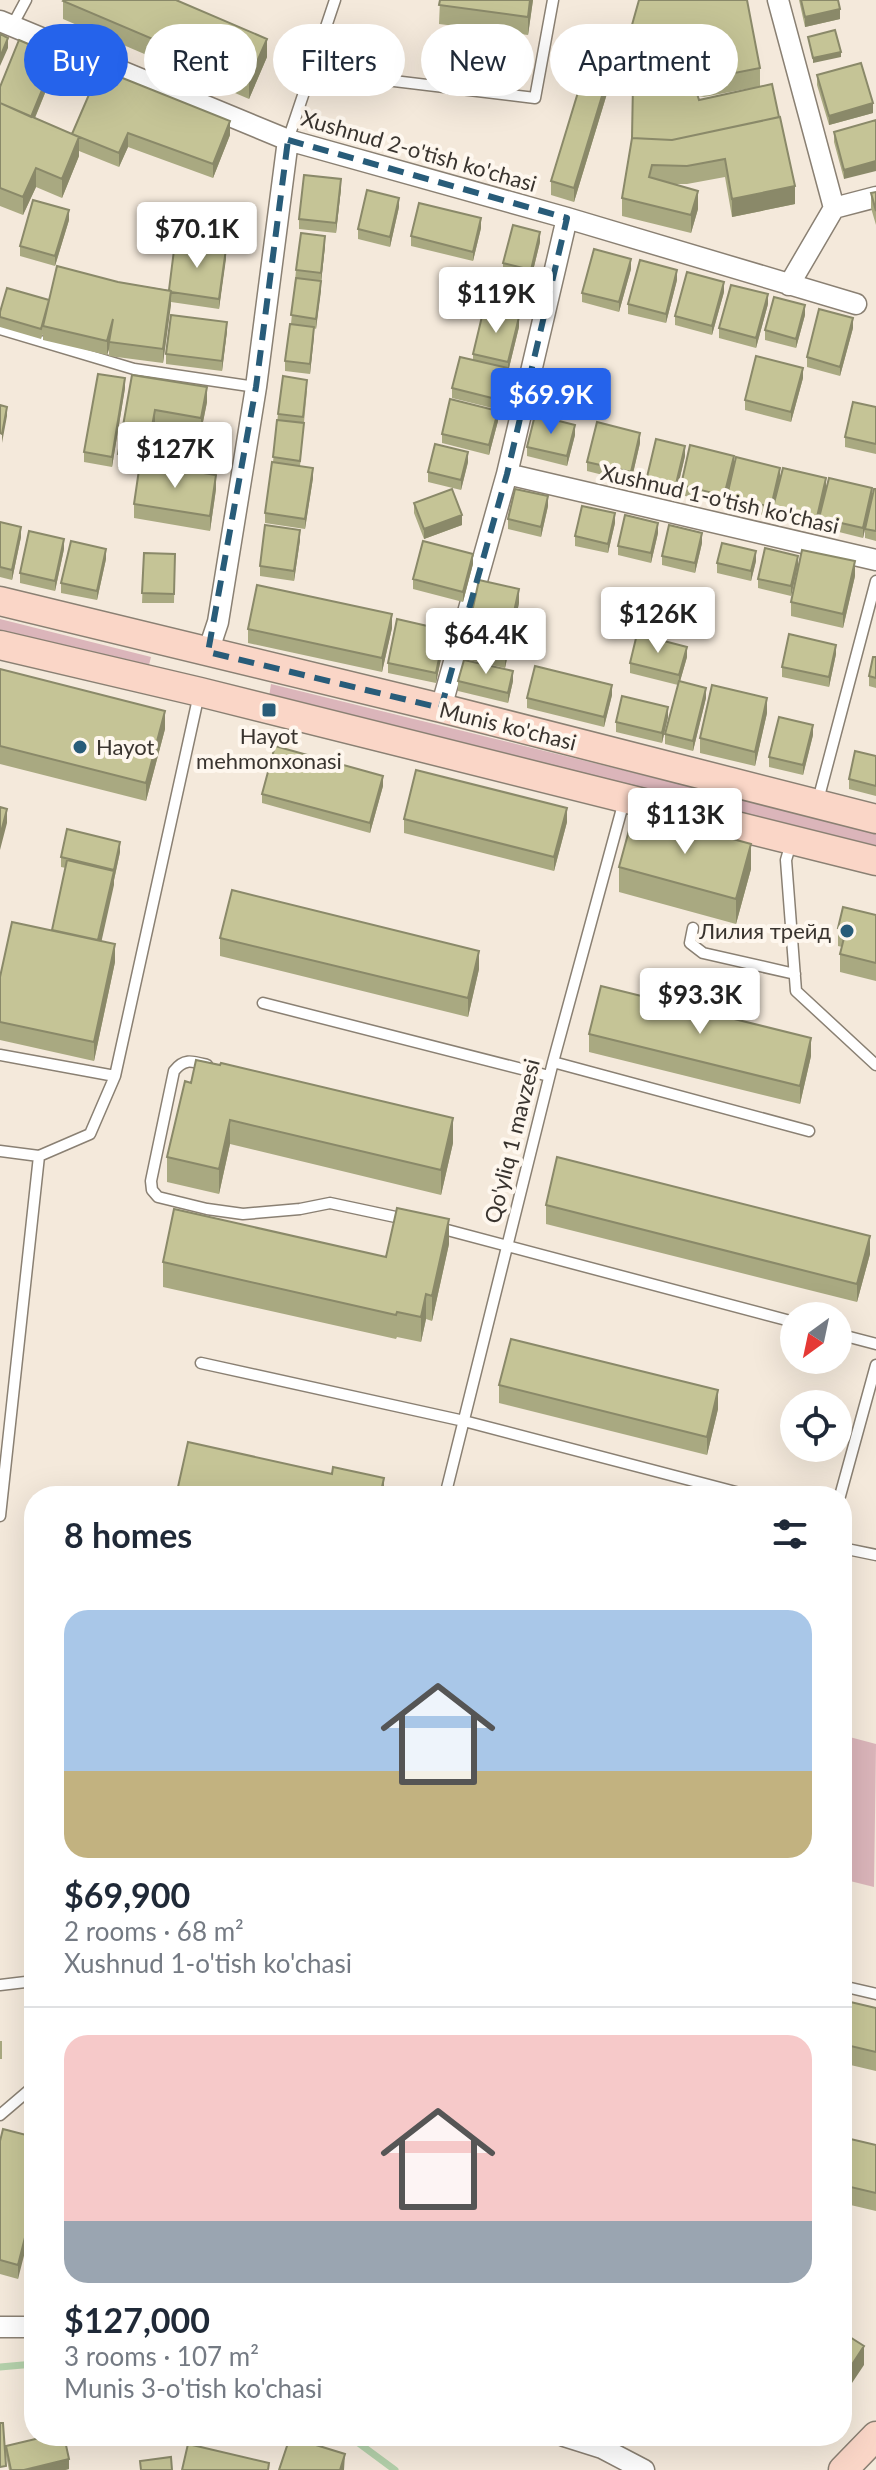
<!DOCTYPE html>
<meta charset="utf-8">
<style>
body{margin:0;font-family:Lato,sans-serif;background:#f6f6f7;color:#1f2937;height:100vh;display:flex;flex-direction:column;font-size:30px;white-space:nowrap}
*{box-sizing:border-box;margin:0}
p{font-size:26px;color:#747a83}
.icon{flex:none;width:44px;height:44px;fill:none;stroke:currentColor;stroke-width:2;stroke-linecap:round;stroke-linejoin:round}
.map{position:relative;flex:1;overflow:hidden}
.sheet{position:absolute;left:24px;top:1486px;width:828px;height:960px;display:flex;flex-direction:column;background:#fff;border-radius:32px;box-shadow:0 8px 32px #0002}
.sheet>*{flex:none}
.top-card{position:absolute;left:24px;top:24px;width:828px;height:72px;display:flex;gap:16px}
.needle{width:52px;rotate:213deg}
.buttons{position:absolute;left:780px;top:1302px;display:grid;gap:16px}
.buttons a{display:grid;place-items:center;width:72px;height:72px;border-radius:50%;background:#fff;box-shadow:0 8px 32px #0002;font-size:40px}
.price{position:absolute;translate:-50% -68px;padding:0 18px;border-radius:8px;background:#fff;color:#222;font-size:26px;line-height:52px;filter:drop-shadow(0 2px 4px #0008)}
.price::after{content:'';position:absolute;left:50%;top:48px;width:24px;height:18px;margin-left:-12px;background:inherit;clip-path:polygon(0 0,100% 0,50% 100%)}
.price.active{background:#2563eb;color:#fff}
ul{padding:0;list-style:none}
li{display:grid;align-content:center;gap:16px;height:424px;padding:0 40px}
li+li{border-top:2px solid #e0e1e3}
li span{display:grid;place-items:center;height:248px;border-radius:24px;color:#555}
li>.icon{margin-inline-start:auto}
span .icon{width:144px;height:144px;fill:#fffc;stroke-width:1}
li b{font-size:34px}
h2{display:flex;justify-content:space-between;align-items:center;height:96px;padding:0 40px;font-size:34px}
.pill{padding:0 28px;border-radius:36px;background:#fff;box-shadow:0 8px 32px #0002;font-size:28px;line-height:72px}
.pill.active{background:#2563eb;color:#fff}
.map>svg:first-child{display:block}
</style>
<div class="map">
<svg width="876" height="2470" viewBox="0 0 876 2470">
<rect width="100%" height="100%" fill="#f4e9db"/>
<path fill="#dbb5ba" d="M0 619 151 657 148 669 0 632Z
M271 684 876 832V848L269 697Z
M842 1735 876 1744 874 1887 842 1879Z"/>
<g fill="none" stroke-linecap="round" stroke-linejoin="round">
<path stroke="#b4d1ab" stroke-width="7" d="M0 2367 34 2364
M349 2436 395 2470"/>
<defs>
<path id="lane" d="M12 26 26 0
M311 71 535 98 553 0
M449 88 457 33
M288 140 335 0
M0 329 134 369 256 387
M817 804 876 581
M791 843 786 860 796 991 876 1065
M693 928 690 943 703 953 795 974
M263 1003 549 1076
M0 1055 115 1076 199 694
M553 1062 809 1131
M207 1065C192 1061 184 1058 174 1071L151 1181 152 1190 158 1197 207 1209 243 1214 300 1209 330 1203 405 1219
M0 1151 39 1156
M436 1227 794 1322
M838 1334 876 1344
M201 1363 464 1421 751 1496
M445 1496 553 1062 624 801
M840 1496 876 1365
M0 1516 39 1156 90 1134 115 1076
M842 1548 876 1555
M0 1985 34 1981
M842 1986 876 1994
M0 2115 34 2086"/>
<path id="street" d="M778 0 834 208 789 285
M0 21 288 140 567 218 856 304
M834 208 876 197
M507 474 876 560
M208 652 218 622 256 387 288 140
M441 708 507 474 567 218
M0 2327H34
M564 2436 602 2448 644 2470"/>
<path id="secondary" d="M0 601 441 708 876 819
M0 645 200 692 876 861
M843 2470 876 2436"/>
</defs>
<use href="#lane" stroke="#8a8073" stroke-width="13"/>
<use href="#street" stroke="#8a8073" stroke-width="23"/>
<use href="#secondary" stroke="#8a8073" stroke-width="31"/>
<use href="#lane" stroke="#fff" stroke-width="10"/>
<use href="#street" stroke="#fff" stroke-width="20"/>
<use href="#secondary" stroke="#fad6c7" stroke-width="28"/>
</g>
<path fill="#a9a981" fill-rule="evenodd" d="M440 0H533L528 35 439 24Z
M799 0H838L840 19 805 27Z
M63 1 267 57 249 99 63 19Z
M621 64 760 68V86L795 204 732 217 725 177 687 184H673L698 209 691 233 622 216V198L632 138 633 85 621 82ZM751 88 699 100 698 96 704 97Z
M56 66 35 118 72 134 100 69 230 135 213 178 128 147 119 167 79 151V156L62 198 36 187 23 215 0 206V87Z
M817 75 873 113 829 125 817 85Z
M609 87 574 202 551 195V181Z
M876 120 844 179 834 142V132Z
M341 189 336 233 299 229V219Z
M876 192V225L871 208V193Z
M399 207 390 247 358 239V229Z
M69 220 55 266 20 256V246Z
M232 222 226 253 219 309 171 302 163 363 109 356V349L107 355 43 340V334L41 339 0 327V312L118 282 169 290 200 245V238Z
M481 228 473 261 411 246V236Z
M540 242 531 279 503 272V263Z
M325 246 316 329 314 328 310 374 285 371V361L291 324 296 270Z
M631 269 619 312 582 302V293Z
M677 280 666 323 628 314V304Z
M724 292 712 335 675 325V316Z
M768 304 756 348 719 338V328Z
M805 315 796 348 765 340V330Z
M519 327 508 372V378L500 410 452 398V388L473 360V354Z
M853 328 840 376 807 367V357Z
M227 331 222 371 166 364V354Z
M132 375 207 402 201 432 155 424 147 464 216 489 210 531 134 518V504L139 472 118 468V454Z
M803 378 791 422 745 410V400Z
M125 388 112 467 84 462V452Z
M307 390 300 466 313 478 305 529 265 523V513L273 462 278 414Z
M876 407V454L845 447V437Z
M498 421 489 455 442 443V434Z
M575 435 567 466 527 456V447Z
M640 443 631 482 587 471V462Z
M685 456 676 494 647 487V477Z
M734 456 724 505 681 495V485Z
M468 462 461 490 428 482V472Z
M780 477 771 517 727 506V496Z
M826 488 817 527 773 517V507Z
M876 489V541L865 538V529L863 538 819 527V518L872 498Z
M414 503 462 525 424 539 414 513Z
M548 506 541 537 508 529V519Z
M0 522 21 537 12 580 0 577Z
M615 523 608 553 575 546V536Z
M658 533 651 563 618 555V546Z
M300 540 294 581 260 576V566Z
M702 543 695 573 662 565V556Z
M64 549 55 591 20 583V573Z
M144 553 175 554 174 603H142Z
M106 559 97 600 61 593V583Z
M756 561 751 581 717 573V563Z
M473 564 463 602 413 589V579Z
M798 566 791 596 758 588V579Z
M855 576 843 628 791 616V602Z
M519 603 505 668 465 659V644Z
M392 628 382 672 248 643V629Z
M445 639 436 683 388 673V663Z
M836 654 829 687 782 677V667Z
M687 657 680 681 706 698 693 751 665 744V734L678 685 630 673V663Z
M876 657V688L869 686V676Z
M0 669 165 729 146 801 0 764Z
M458 681H513L508 703 458 691Z
M612 695 604 727 527 708V698Z
M767 713 755 766 700 753V738Z
M668 717 662 743 616 732V722Z
M813 735 803 775 769 767V757Z
M876 756V796L849 789V779Z
M383 786 370 833 262 803V794Z
M404 819 567 822 554 871 404 833Z
M120 852 101 941 115 962 94 1061 0 1040V977L52 930 66 868 61 867V857Z
M619 867 751 869 736 924 619 892Z
M876 915V981L840 972V954L842 947 838 946V928Z
M220 938 479 969 468 1017 220 956Z
M589 1034 811 1056 800 1104 589 1052Z
M185 1081 453 1143 441 1195 230 1144 219 1194 167 1182V1157Z
M546 1205 870 1254 857 1302 546 1224Z
M449 1244 432 1321 426 1319 421 1342 397 1337 396 1339 163 1287V1262L386 1257Z
M499 1385 718 1409 707 1455 499 1403Z
M842 2000 876 2008V2071L842 2063Z
M0 2041H2V2059H0Z
M34 2137 18 2279 0 2274V2141Z
M842 2137 876 2145V2211L842 2203Z
M6 2446 69 2469 65 2470H9L6 2456Z"/>
<path fill="#8a8969" d="M530 0H533L528 35V17Z
M840 9V19L805 27V17Z
M8 38V48L0 66V57Z
M267 39V57L249 99V80Z
M841 52V57L813 63V58Z
M56 56V66L31 127V117Z
M609 73V87L574 202V188Z
M873 103V113L829 125V116Z
M230 121V135L213 178V164Z
M128 133V147L119 167V153Z
M79 137V156L62 198V179Z
M876 161V171L844 179V170Z
M36 168V187L23 215V197Z
M341 179V189L336 233V223Z
M795 186V204L732 217V199Z
M698 191V209L691 233V215Z
M399 198V207L390 247V237Z
M69 210V220L55 266V256Z
M232 212V222L227 253V243Z
M481 218V228L473 261V252Z
M540 232V242L531 279V270Z
M325 236V246L321 283V273Z
M226 249V259L219 309V299Z
M631 259V269L619 312V302Z
M677 270V280L666 323V314Z
M321 281V291L316 329V319Z
M724 282V292L712 335V326Z
M171 291V305L163 363V349Z
M768 294V304L756 348V338Z
M805 305V315L796 348V339Z
M519 317V327L508 372V362Z
M853 318V328L840 376V367Z
M113 319 109 349 107 355V341Z
M227 322V331L222 371V361Z
M314 327V337L310 374V364Z
M508 368V378L500 410V400Z
M803 368V378L791 422V412Z
M125 378V388L112 467V457Z
M207 387V402L201 432V418Z
M7 407V416L2 443V434Z
M155 410V424L146 473V459Z
M498 411V421L489 455V445Z
M575 425V435L567 466V456Z
M640 433V443L631 482V472Z
M685 446V456L676 494V484Z
M468 452V462L461 490V480Z
M734 456V466L724 505V496Z
M313 468V478L305 529V519Z
M780 468V477L771 517V507Z
M216 475V489L210 531V516Z
M826 478V488L817 527V517Z
M872 488V498L863 538V528Z
M548 496V506L541 537V527Z
M615 513V523L608 553V544Z
M462 515V525L424 539V529Z
M658 523V533L651 563V553Z
M21 527V537L12 580V570Z
M300 530V540L294 581V571Z
M702 533V543L695 573V563Z
M64 539V549L55 591V581Z
M106 549V559L97 600V591Z
M756 551V561L751 581V571Z
M473 554V564L463 602V592Z
M798 556V566L791 596V586Z
M855 561V576L843 628V614Z
M519 589V603L505 668V653Z
M392 614V628L382 672V658Z
M445 630V639L436 683V673Z
M836 645V654L829 687V677Z
M687 647V657L679 685V675Z
M513 671V681L508 703V693Z
M612 685V695L604 727V717Z
M706 688V698L693 751V741Z
M767 698V713L755 766V752Z
M668 707V717L662 743V733Z
M165 711V729L146 801V783Z
M813 725V735L803 775V765Z
M383 776V786L370 833V823Z
M567 808V822L554 871V857Z
M7 809V823L0 850V836Z
M120 842V852L114 880V870Z
M751 844V869L736 924V899Z
M114 871V885L98 957V943Z
M115 944V962L94 1061V1042Z
M479 951V969L468 1017V998Z
M811 1038V1056L800 1104V1086Z
M453 1118V1143L441 1195V1170Z
M230 1120V1144L219 1194V1169Z
M449 1219V1244L432 1321V1296Z
M870 1236V1254L857 1302V1284Z
M426 1294V1319L421 1342V1317Z
M718 1390V1409L707 1455V1437Z
M384 1478V1496H380Z
M34 2202V2217L18 2279V2265Z
M864 2346V2365L842 2398V2380Z
M345 2454 344 2470H340Z
M69 2459V2469L65 2470H24Z"/>
<path fill="#c5c496" stroke="#8a8969" stroke-width="2" d="M64 0H176L267 39 249 80 63 1Z
M440 0H530L528 17 439 5Z
M639 0H747L760 68 704 79 621 64Z
M801 0H838L840 9 805 17Z
M835 30 841 52 813 58 808 37Z
M0 34 8 38 0 57Z
M19 40 56 56 31 117 0 103V87Z
M861 63 873 103 829 116 817 75Z
M586 66 609 73 574 188 551 181Z
M100 69 230 121 213 164 128 133 119 153 72 134Z
M633 83 695 87 699 100 772 84 779 117 672 140 632 138Z
M0 103 79 137 62 179 36 168 23 197 0 188Z
M780 117 795 186 732 199 725 159 687 166 652 165 649 177 698 191 691 215 622 198 632 138 672 140Z
M876 120V161L844 170 834 132Z
M304 175 341 179 336 223 299 219Z
M367 190 399 198 390 237 358 229Z
M876 192V211L871 193Z
M33 200 69 210 55 256 20 246Z
M419 203 481 218 473 252 411 236Z
M205 207 232 212 227 243 200 238Z
M513 225 540 232 531 270 503 263Z
M301 233 325 236 321 273 296 270Z
M175 242 226 249 219 299 171 292V291L169 290Z
M594 249 631 259 619 302 582 293Z
M640 260 677 270 666 314 628 304Z
M57 266 118 282 171 291 163 349 109 342 113 319 107 341 43 326Z
M687 272 724 282 712 326 675 316Z
M296 278 321 281 316 319 291 315Z
M731 285 768 294 756 338 719 328Z
M7 288 49 300 41 329 0 317V312Z
M774 297 805 305 796 339 765 330Z
M484 308 519 317 508 362 473 354Z
M819 309 853 318 840 367 807 357Z
M171 315 227 322 222 361 166 354Z
M290 324 314 327 310 364 285 361Z
M756 356 803 368 791 412 745 400Z
M460 357 508 368 500 400 452 388Z
M98 374 125 378 112 457 84 452Z
M132 375 207 387 201 418 155 410 146 459 118 454Z
M283 376 307 380 303 417 278 414Z
M450 399 498 411 489 445 442 434Z
M853 402 876 407V444L845 437Z
M0 405 7 407 2 434 0 433Z
M535 415 575 425 567 456 527 447Z
M277 420 304 423 300 461 273 457Z
M597 422 640 433 631 472 587 462Z
M656 439 685 446 676 484 647 477Z
M435 444 468 452 461 480 428 472Z
M690 445 734 456 724 496 681 485Z
M736 457 780 468 771 507 727 496Z
M272 462 313 468 305 519 265 513Z
M140 463 216 475 210 516 134 504Z
M783 468 826 478 817 517 773 507Z
M829 478 872 488 863 528 819 518Z
M452 489 462 515 424 529 414 503Z
M515 489 548 496 541 527 508 519Z
M874 489H876V531L865 529Z
M582 506 615 513 608 544 575 536Z
M625 515 658 523 651 553 618 546Z
M0 522 21 527 12 570 0 567Z
M265 525 300 530 294 571 260 566Z
M669 525 702 533 695 563 662 556Z
M29 531 64 539 55 581 20 573Z
M71 541 106 549 97 591 61 583Z
M423 541 473 554 463 592 413 579Z
M722 543 756 551 751 571 717 563Z
M765 548 798 556 791 586 758 579Z
M802 550 855 561 843 614 791 602Z
M144 553 175 554 174 594 142 593Z
M479 580 519 589 505 653 465 644Z
M257 585 392 614 382 658 248 629Z
M397 619 445 630 436 673 388 663Z
M637 634 687 647 679 675 630 663Z
M789 634 836 645 829 677 782 667Z
M873 657H876V678L869 676Z
M464 660 513 671 508 693 458 681Z
M535 666 612 685 604 717 527 698Z
M0 669 165 711 146 783 0 746Z
M679 681 706 688 693 741 665 734Z
M712 685 767 698 755 752 700 738Z
M622 696 668 707 662 733 616 722Z
M779 717 813 725 803 765 769 757Z
M275 746 383 776 370 823 262 794Z
M855 751 876 756V786L849 779Z
M416 770 567 808 554 857 404 819Z
M0 807 7 809 0 836Z
M634 812 751 844 736 899 619 867Z
M67 829 120 842 114 870 61 857Z
M67 860 114 871 98 940 52 930Z
M232 890 479 951 468 998 220 938Z
M843 907 876 915V963L840 954 846 930 838 928Z
M12 922 115 944 94 1042 0 1022V977Z
M601 986 811 1038 800 1086 589 1034Z
M196 1060 220 1065 221 1063 453 1118 441 1170 230 1120 219 1169 167 1157 185 1081 191 1083Z
M557 1157 870 1236 857 1284 546 1205Z
M397 1208 449 1219 432 1296 426 1294 421 1317 397 1312 396 1315 163 1262 174 1209 386 1257Z
M511 1339 718 1390 707 1437 499 1385Z
M188 1442 332 1474 333 1467 384 1478 380 1496H176Z
M842 2000 876 2008V2052L842 2044Z
M3 2129 34 2137V2202L18 2265 0 2260V2141Z
M842 2137 876 2145V2193L842 2185Z
M842 2332 864 2346 842 2380Z
M0 2423H3L6 2466 0 2467Z
M48 2436H64L69 2459 24 2470H11L6 2446Z
M290 2437 345 2454 340 2470H279Z
M188 2444 269 2463 268 2470H182Z
M171 2457 172 2470H141L140 2461Z"/>
<path fill="none" stroke="#285c79" stroke-width="6" stroke-dasharray="16 10" stroke-linejoin="round" d="M288 140 567 218 507 474 441 708 208 652 256 387Z"/>
<g fill="#285c79" stroke="#fef7ee" stroke-width="3">
<rect x="261" y="702" width="16" height="16" rx="4"/>
<circle cx="80" cy="747" r="8"/>
<circle cx="847" cy="931" r="8"/>
</g>
<g text-anchor="middle" stroke-width="8" stroke-linejoin="round" paint-order="stroke">
<g font-size="22" fill="#39342f" stroke="#fef7ee">
<text transform="translate(419 151) rotate(16)" y="8">Xushnud 2-o'tish ko'chasi</text>
<text transform="translate(720 499) rotate(13)" y="8">Xushnud 1-o'tish ko'chasi</text>
<text transform="translate(508 726) rotate(14)" y="8">Munis ko'chasi</text>
<text transform="translate(512 1141) rotate(-76)" y="8">Qo'yliq 1 mavzesi</text>
</g>
<g font-size="22" fill="#39342f" stroke="#fef7ee">
<text x="269" y="744">Hayot<tspan x="269" dy="25">mehmonxonasi</tspan></text>
<text x="96" y="755" text-anchor="start">Hayot</text>
<text x="831" y="939" text-anchor="end">Лилия трейд</text>
</g>
</g>
</svg>
<div class="buttons">
<a><svg class="needle" viewBox="-14 -14 28 28"><path d="M0-13l5 13h-10z" fill="#e53935"/><path d="M0 13l5-13h-10z" fill="#747a83"/></svg></a>
<a><svg class="icon" aria-label="locate" viewBox="0 0 24 24"><circle cx="12" cy="12" r="6"/><path d="M12 2v4M12 18v4M2 12h4M18 12h4"/></svg></a>
</div>
<b class="price" style="left:197px;top:270px">$70.1K</b>
<b class="price" style="left:496px;top:335px">$119K</b>
<b class="price active" style="left:551px;top:436px">$69.9K</b>
<b class="price" style="left:175px;top:490px">$127K</b>
<b class="price" style="left:658px;top:655px">$126K</b>
<b class="price" style="left:486px;top:676px">$64.4K</b>
<b class="price" style="left:685px;top:856px">$113K</b>
<b class="price" style="left:700px;top:1036px">$93.3K</b>
<div class="top-card">
<a class="pill active">Buy</a>
<a class="pill">Rent</a>
<a class="pill">Filters</a>
<a class="pill">New</a>
<a class="pill">Apartment</a>
</div>
<section class="sheet">
<h2>8 homes<svg class="icon" aria-label="filters" viewBox="0 0 24 24"><path d="M4 7h16M4 17h16"/><circle cx="9" cy="7" r="2"/><circle cx="15" cy="17" r="2"/></svg></h2>
<ul>
<li><span style="background:linear-gradient(#a9c7e8 65%,#c2b280 0)"><svg class="icon" aria-label="home" viewBox="0 0 24 24"><path d="M3 11l9-7 9 7M6 9v11h12V9"/></svg></span><div><b>$69,900</b><p>2 rooms · 68 m²</p><p>Xushnud 1-o'tish ko'chasi</p></div></li>
<li><span style="background:linear-gradient(#f6c9c9 75%,#9aa5b1 0)"><svg class="icon" aria-label="home" viewBox="0 0 24 24"><path d="M3 11l9-7 9 7M6 9v11h12V9"/></svg></span><div><b>$127,000</b><p>3 rooms · 107 m²</p><p>Munis 3-o'tish ko'chasi</p></div></li>
</ul>
</section>
</div>
